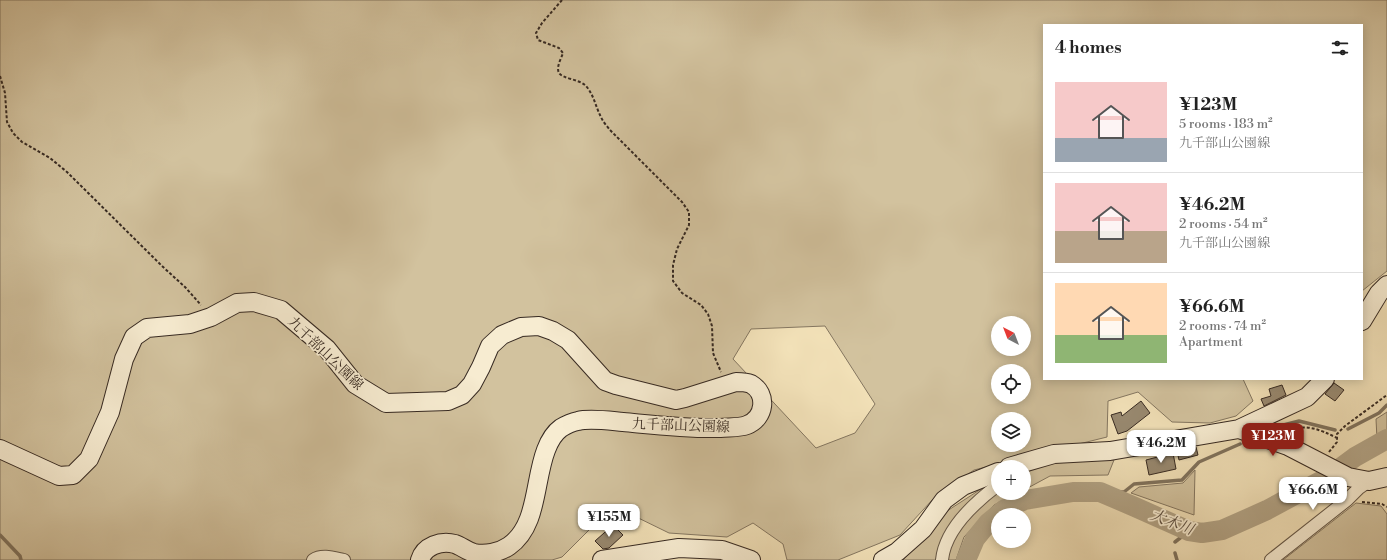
<!DOCTYPE html>
<meta charset="utf-8">
<style>
body{margin:0;font-family:"Libre Bodoni","Noto Serif JP",serif;background:#f2f2f2;color:#222;height:100vh;display:flex;flex-direction:column;font-size:15px;white-space:nowrap}
*{box-sizing:border-box;margin:0}
p{font-size:13px;color:#767676}
.icon{flex:none;width:22px;height:22px;fill:none;stroke:currentColor;stroke-width:2;stroke-linecap:round;stroke-linejoin:round}
.map{position:relative;flex:1;overflow:hidden}
.side{position:absolute;left:1043px;top:24px;width:320px;height:356px;display:flex;flex-direction:column;background:#fff;border-radius:0px;box-shadow:0 2px 10px #0003}
.side>*{flex:none}
.needle{width:26px;rotate:318deg}
.controls{position:absolute;left:991px;top:316px;display:grid;gap:8px}
.controls a{display:grid;place-items:center;width:40px;height:40px;border-radius:50%;background:#fff;box-shadow:0 2px 10px #0003;font-size:20px}
.price{position:absolute;translate:-50% -34px;padding:0 9px;border-radius:8px;background:#fff;color:#222;font-size:13px;line-height:26px;filter:drop-shadow(0 1px 2px #0008)}
.price::after{content:'';position:absolute;left:50%;top:24px;width:12px;height:9px;margin-left:-6px;background:inherit;clip-path:polygon(0 0,100% 0,50% 100%)}
.price.current{background:#8f2418;color:#fff}
ul{padding:0;list-style:none}
li{display:flex;align-items:center;gap:12px;height:100px;padding:0 12px}
li+li{border-top:1px solid #e0e0e0}
li span{display:grid;place-items:center;flex:none;width:112px;height:80px;border-radius:0px;color:#555}
li>.icon{margin-inline-start:auto}
span .icon{width:48px;height:48px;fill:#fffc;stroke-width:1}
li b{font-size:17px}
h2{display:flex;justify-content:space-between;align-items:center;height:48px;padding:0 12px;font-size:17px}
.map>svg:first-child{display:block}
</style>
<div class="map">
<svg width="1387" height="560" viewBox="0 0 1387 560">
<rect width="100%" height="100%" fill="#f2e1b8"/>
<filter id="stains"><feTurbulence type="fractalNoise" baseFrequency=".005" numOctaves="4"/><feColorMatrix values="0 0 0 0 .2 0 0 0 0 .09 0 0 0 0 .02 0 0 0 .5 -.17"/></filter>
<radialGradient id="worn" r=".72"><stop offset=".6" stop-color="#630" stop-opacity="0"/><stop offset="1" stop-color="#630" stop-opacity=".3"/></radialGradient>
<path fill="#d2c29e" stroke="#847660" fill-rule="evenodd" d="M0 0H1387V271L1362 291V25H1044V379H1243L1253 401 1236 416 1210 423 1172 422 1138 392 1108 401 1107 437 974 470 934 498 900 535 838 560H787L783 544 753 523 727 537 669 533 622 510 599 520 562 557 552 560H0ZM998 323H1024V349H998ZM825 326 875 404 855 433 816 448 733 359 751 329ZM998 371H1024V397H998ZM998 419H1024V445H998Z
M1387 412V447L1377 439 1376 419Z
M1114 460 1108 475 1050 476 1024 490V471L1058 461Z
M1195 470 1194 515 1131 493 1139 487 1183 483Z
M998 478V493H1018L994 505 964 537 956 560H903L947 511Z
M1356 503 1381 506 1387 514V560H1283Z"/>
<g fill="none" stroke-linecap="round" stroke-linejoin="round">
<path stroke="#81735d" stroke-width="3.5" d="M1272 428 1299 421 1335 430
M1348 429 1379 413 1387 405
M1100 492H1124L1134 484 1182 480 1199 462 1240 444
M0 535 20 556 21 560
M1175 542 1189 531
M1175 553 1177 560"/>
<path stroke="#b2a385" stroke-width="20" d="M966 560 975 539 988 523 1005 509 1025 500 1073 492H1100L1135 507 1189 531 1202 533 1222 530 1267 510 1328 477 1355 457 1387 439"/>
</g>
<path fill="#988970" stroke="#372a22" d="M1334 383 1344 390 1335 401 1325 394Z
M1282 385 1286 395 1264 406 1261 399 1271 396 1269 389Z
M1141 401 1150 413 1127 431 1118 434 1111 415 1121 412 1122 416Z
M1196 447 1198 455 1179 460 1177 451Z
M1173 453 1176 469 1149 475 1146 460Z
M613 525 623 535 609 548 603 549 595 541Z"/>
<g fill="none" stroke-linecap="round" stroke-linejoin="round">
<defs>
<path id="street" d="M313 560C322 554 334 558 344 560
M942 560C945 529 974 503 998 485
M1271 560 1347 500 1359 488 1369 481"/>
<path id="secondary" d="M1362 321 1379 293 1387 285
M1239 429 1288 446 1348 477 1369 481 1387 477
M0 449 59 476 73 475 89 459 110 412 124 359 134 337 147 328 190 324 211 317 237 303 254 302 281 310 327 349 355 384 386 403 448 401 462 395 472 384 481 367 490 346 502 335 521 327 539 326 553 331 568 340 605 381 616 385 676 400 685 398 736 382C740 382 746 382 751 384 768 394 765 418 747 425 739 428 729 427 720 428 688 429 655 425 623 422 611 421 590 418 578 421 573 422 566 425 561 428 554 433 549 442 546 450 534 481 538 526 509 546 499 553 485 555 474 553 467 551 461 546 455 544 441 540 424 546 420 560
M1009 467 1054 454 1110 451 1239 429 1307 397 1325 379
M602 560 679 548 722 550 751 560
M883 560 897 552 923 529 944 500 963 486 998 472"/>
</defs>
<use href="#street" stroke="#665848" stroke-width="14"/>
<use href="#secondary" stroke="#372a22" stroke-width="20"/>
<path stroke="#372a22" stroke-width="2" stroke-dasharray="3 2" stroke-linecap="butt" d="M562 0 542 23 536 33 538 40 559 48 563 53C561 59 556 67 559 73 563 79 579 79 586 86 594 95 596 108 601 117 603 122 607 126 610 130L682 202 689 212V225L677 249 673 265V281L682 293 701 305 708 314 712 326 713 353 721 372
M0 76 5 93 7 122 13 133 22 142 50 158 67 172 162 266 185 287 201 305
M1287 430C1307 424 1319 429 1337 438
M1329 452 1337 442V434L1345 426 1387 395
M1362 502 1382 504 1387 507"/>
<use href="#street" stroke="#f7ecd1" stroke-width="12"/>
<use href="#secondary" stroke="#f7ecd1" stroke-width="18"/>
</g>
<g text-anchor="middle" stroke-width="3.5" stroke-linejoin="round" paint-order="stroke">
<g font-size="14" fill="#372a22" stroke="#f7ecd1">
<text transform="translate(326 353) rotate(44)" y="5">九千部山公園線</text>
<text transform="translate(681 425) rotate(2)" y="5">九千部山公園線</text>
</g>
<g font-size="15" font-style="italic" fill="#5c4e40" stroke="#f7ecd1">
<text transform="translate(1172 522) rotate(21)" y="5">大木川</text>
</g>
</g>
<rect width="100%" height="100%" filter="url(#stains)"/>
<rect width="100%" height="100%" fill="url(#worn)"/>
</svg>
<div class="controls">
<a><svg class="needle" viewBox="-14 -14 28 28"><path d="M0-13l5 13h-10z" fill="#e53935"/><path d="M0 13l5-13h-10z" fill="#767676"/></svg></a>
<a><svg class="icon" aria-label="locate" viewBox="0 0 24 24"><circle cx="12" cy="12" r="6"/><path d="M12 2v4M12 18v4M2 12h4M18 12h4"/></svg></a>
<a><svg class="icon" aria-label="layers" viewBox="0 0 24 24"><path d="M12 4l9 5-9 5-9-5zM3 14l9 5 9-5"/></svg></a>
<a>+</a>
<a>−</a>
</div>
<b class="price current" style="left:1273px;top:457px">¥123M</b>
<b class="price" style="left:1161px;top:464px">¥46.2M</b>
<b class="price" style="left:1313px;top:511px">¥66.6M</b>
<b class="price" style="left:609px;top:538px">¥155M</b>
<section class="side">
<h2>4 homes<svg class="icon" aria-label="filters" viewBox="0 0 24 24"><path d="M4 7h16M4 17h16"/><circle cx="9" cy="7" r="2"/><circle cx="15" cy="17" r="2"/></svg></h2>
<ul>
<li><span style="background:linear-gradient(#f6c9c9 70%,#9aa5b1 0)"><svg class="icon" aria-label="home" viewBox="0 0 24 24"><path d="M3 11l9-7 9 7M6 9v11h12V9"/></svg></span><div><b>¥123M</b><p>5 rooms · 183 m²</p><p>九千部山公園線</p></div></li>
<li><span style="background:linear-gradient(#f6c9c9 60%,#b9a48a 0)"><svg class="icon" aria-label="home" viewBox="0 0 24 24"><path d="M3 11l9-7 9 7M6 9v11h12V9"/></svg></span><div><b>¥46.2M</b><p>2 rooms · 54 m²</p><p>九千部山公園線</p></div></li>
<li><span style="background:linear-gradient(#ffd9b3 65%,#8fb573 0)"><svg class="icon" aria-label="home" viewBox="0 0 24 24"><path d="M3 11l9-7 9 7M6 9v11h12V9"/></svg></span><div><b>¥66.6M</b><p>2 rooms · 74 m²</p><p>Apartment</p></div></li>
</ul>
</section>
</div>
